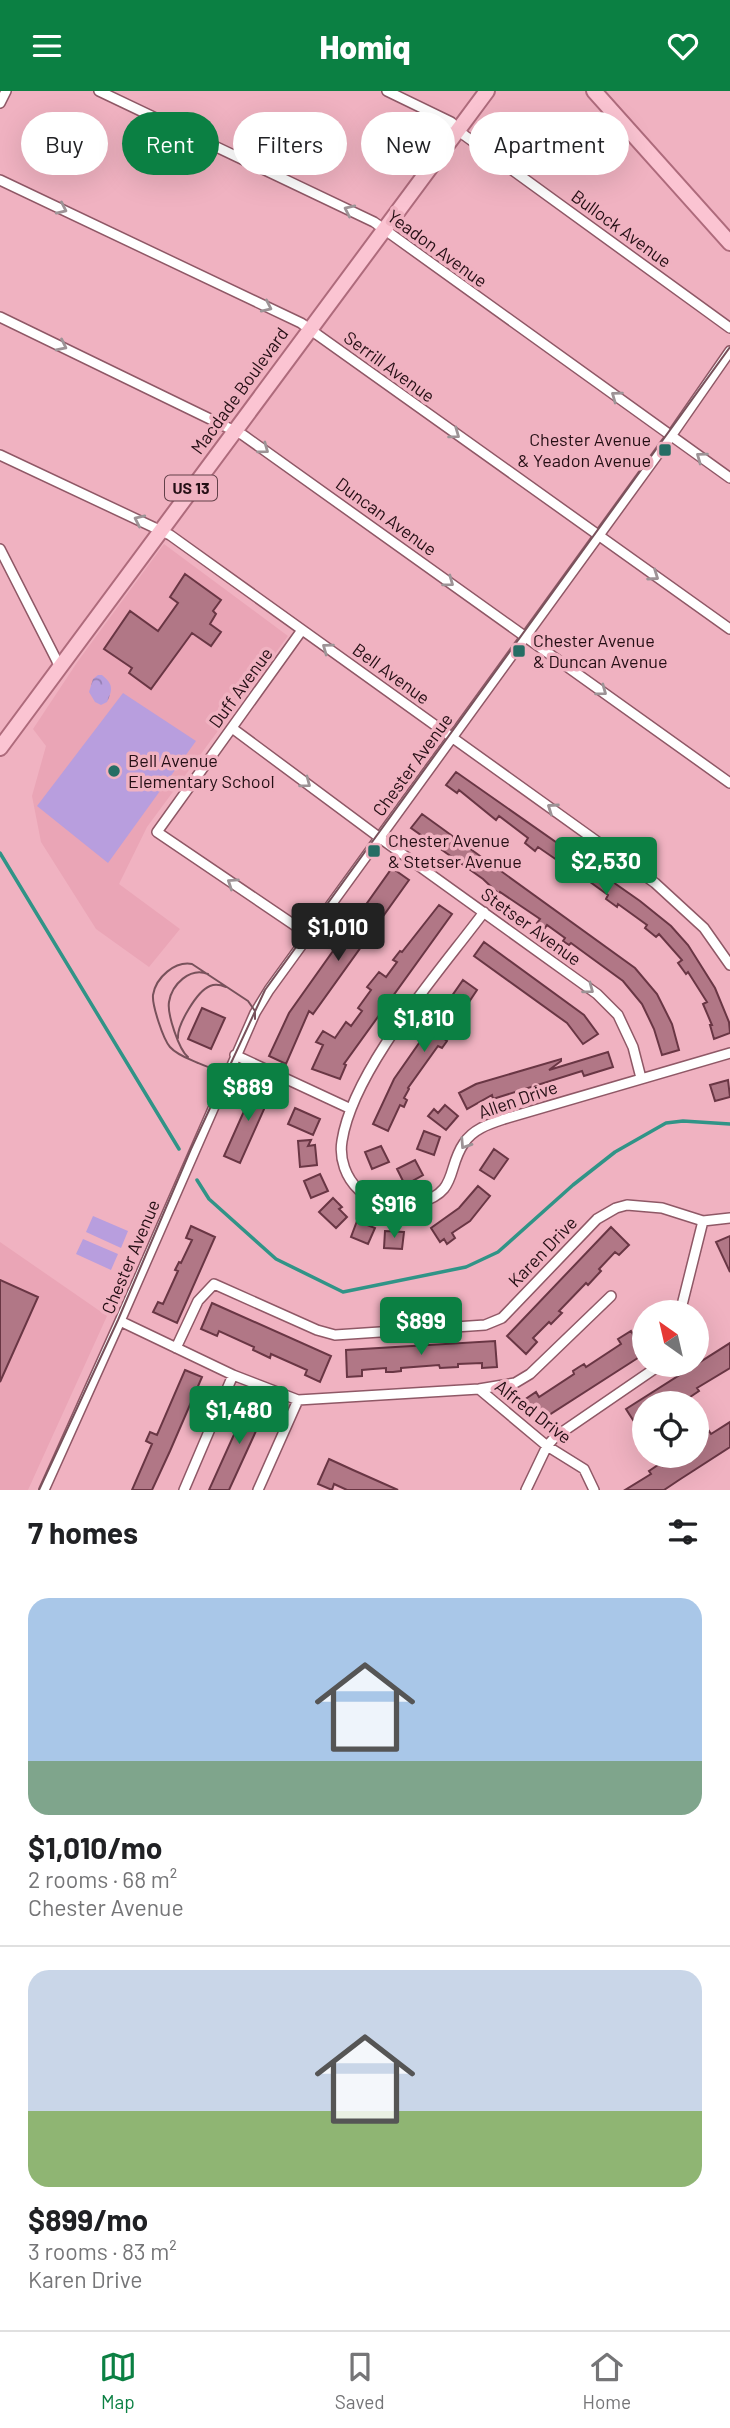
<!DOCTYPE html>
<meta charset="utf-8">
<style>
body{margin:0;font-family:Barlow,sans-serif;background:#f2f2f2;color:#202124;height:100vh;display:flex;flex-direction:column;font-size:26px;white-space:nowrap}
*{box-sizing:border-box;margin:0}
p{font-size:23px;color:#757577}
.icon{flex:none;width:38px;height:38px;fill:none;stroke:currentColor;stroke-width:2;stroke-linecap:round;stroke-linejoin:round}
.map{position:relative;height:1399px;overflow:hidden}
.panel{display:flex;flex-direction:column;background:#fff;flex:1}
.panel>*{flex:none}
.hud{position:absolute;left:21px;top:21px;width:690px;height:63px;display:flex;gap:14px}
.needle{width:46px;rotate:326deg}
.fabs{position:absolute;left:632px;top:1209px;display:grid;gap:14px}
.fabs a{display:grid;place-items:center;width:77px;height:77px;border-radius:50%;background:#fff;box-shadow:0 7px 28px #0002;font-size:35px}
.price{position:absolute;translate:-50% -60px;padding:0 16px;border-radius:7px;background:#0b8043;color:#fff;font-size:23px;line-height:46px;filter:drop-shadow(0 2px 4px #0008)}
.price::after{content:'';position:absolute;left:50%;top:42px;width:21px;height:16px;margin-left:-10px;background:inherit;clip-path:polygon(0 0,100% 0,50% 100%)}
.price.on{background:#222;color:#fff}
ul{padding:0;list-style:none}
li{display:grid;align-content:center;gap:14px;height:371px;padding:0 28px}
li+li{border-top:2px solid #e0e0e0}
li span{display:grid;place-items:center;height:217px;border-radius:21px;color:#555}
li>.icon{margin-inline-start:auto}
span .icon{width:126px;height:126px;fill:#fffc;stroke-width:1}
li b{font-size:30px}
h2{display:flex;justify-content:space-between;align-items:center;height:84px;padding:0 28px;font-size:30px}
.tag{padding:0 24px;border-radius:32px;background:#fff;box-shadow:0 7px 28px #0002;font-size:24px;line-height:63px}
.tag.on{background:#0b8043;color:#fff}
header{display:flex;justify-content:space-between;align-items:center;height:91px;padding:0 28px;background:#0b8043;color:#fff;font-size:32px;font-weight:800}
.dock{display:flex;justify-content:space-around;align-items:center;height:98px;border-top:2px solid #e0e0e0;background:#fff;font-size:19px;color:#757577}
.dock a{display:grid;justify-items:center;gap:4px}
.dock .on{color:#0b8043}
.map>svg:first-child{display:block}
</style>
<header><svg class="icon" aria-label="menu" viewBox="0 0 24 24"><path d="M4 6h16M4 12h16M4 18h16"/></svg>Homiq<svg class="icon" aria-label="heart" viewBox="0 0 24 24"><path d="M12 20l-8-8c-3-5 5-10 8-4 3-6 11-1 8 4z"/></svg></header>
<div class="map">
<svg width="730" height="1399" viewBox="0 0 730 1399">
<defs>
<pattern id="park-crowns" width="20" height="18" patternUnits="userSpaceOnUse" patternTransform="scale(1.75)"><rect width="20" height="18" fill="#b89ede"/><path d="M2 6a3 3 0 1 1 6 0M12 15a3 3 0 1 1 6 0" fill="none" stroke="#957fb3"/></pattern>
</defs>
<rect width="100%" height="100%" fill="#f0b2c1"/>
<path fill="#eaa5b6" d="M164 453 288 545 147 736 119 793 180 838 149 876 96 838 41 751 32 705 46 655 33 638 78 570Z
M0 1151 107 1225 28 1399H0Z"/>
<path fill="#b89ede" d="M123 602 196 650 108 772 37 715Z
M93 1125 128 1140 121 1157 86 1141Z
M83 1148 118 1163 111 1179 76 1163Z"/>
<path fill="url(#park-crowns)" d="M98 584H102C113 593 113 598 107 611L101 614 95 611 89 601 93 588Z"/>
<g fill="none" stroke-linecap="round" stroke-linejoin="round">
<path stroke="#309487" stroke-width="3.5" d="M0 762 179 1058
M197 1089 209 1108 276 1168 343 1201 466 1176 498 1161 573 1094 615 1061 666 1032 683 1030 730 1033"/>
</g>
<path fill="#b17786" stroke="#693644" stroke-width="2" d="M185 483 221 509 213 520 216 523 210 533 221 541 211 555 192 542 151 598 129 582 132 577 104 558 130 520 158 540 178 512 170 506Z
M456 681 640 810 671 835 688 854 715 897 729 931 730 942 714 948 710 934H712L703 913 707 911 688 881 686 883 678 872 682 869 659 843 656 846 645 837 647 834 618 813 617 816 606 808 608 804 579 783 576 787 565 779 567 776 538 756 535 760 525 752 528 747 499 725 496 729 459 699 457 702 446 694Z
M422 723 635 877 657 903 672 933 679 959 662 964 654 938 642 913 623 890 571 852 569 854 563 850 565 847 547 834 545 837 537 832 540 828 500 801 499 803 483 788 411 737Z
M392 777 409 789 313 923 309 920 286 973 269 965 289 922Z
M439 814 452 823 344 973 346 974 340 988 312 978 323 954 316 951 323 940 335 947 346 931 351 935 362 920 358 917 371 899 367 896 379 881 386 886 397 871 393 869 400 860 402 861Z
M484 851 584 924 598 943 583 953 567 932 474 865Z
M463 889 477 899 461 923 466 927 460 935 455 932 453 934 443 947 447 950 442 957 438 955 408 997 409 998 404 1007 407 1009 404 1016 400 1014 388 1040 373 1033 394 988Z
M202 917 225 927 211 958 188 948Z
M608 961 613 976 584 985 582 980 493 1008 492 1004 467 1018 459 1002 476 993 561 968V970L549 979Z
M728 989 730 1006 715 1010 710 994Z
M257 991 273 998 240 1072 224 1065Z
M445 1014 458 1025 446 1039 428 1025 434 1018 438 1022Z
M295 1017 320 1028 313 1044 288 1033Z
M424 1040 440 1046 434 1064 417 1058Z
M311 1049 308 1055 315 1054 317 1074 300 1076 298 1050Z
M381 1055 389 1071 372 1078 365 1061Z
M494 1058 508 1068 494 1088 480 1079Z
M415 1069 423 1084 405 1094 397 1078Z
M320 1083 328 1100 311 1107 304 1090Z
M478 1095 490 1105 470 1130 452 1142 455 1147 447 1153 444 1148 440 1151 431 1137 459 1117Z
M333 1107 342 1116 339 1118 347 1126 336 1137 319 1121Z
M357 1130 375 1137 368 1153 351 1146Z
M191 1135 215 1146 177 1232 153 1221 158 1211 163 1213 178 1180 175 1179 179 1171 181 1172 192 1149 186 1147Z
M611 1136 629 1154 619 1164 615 1161 599 1178 601 1180 588 1194 586 1192 559 1220 562 1222 551 1233 549 1231 533 1247 537 1251 526 1263 507 1245Z
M385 1140 404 1141 402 1158 384 1157Z
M730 1145V1181L716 1151Z
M0 1189 38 1206 0 1291Z
M212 1212 331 1265 320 1291 305 1284 307 1279 271 1263 270 1267 253 1259 254 1256 219 1240 217 1245 201 1238Z
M631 1240 644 1263 538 1331 524 1309 536 1301 539 1306 574 1283 573 1280 579 1276 584 1273 586 1276 621 1253 618 1248Z
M495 1250 497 1276 482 1277V1272L458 1273V1276L440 1277 439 1274 401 1277V1280L393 1281H386V1277L373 1278 362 1279V1285L347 1286 346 1259Z
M730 1252V1277L697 1297 699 1300 687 1308 685 1305 674 1312H644V1346L626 1318Z
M185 1279 202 1286 170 1360 152 1399H132L152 1353 146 1350 150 1341 157 1344Z
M250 1308 267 1316 229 1399H209Z
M730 1331V1356L679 1389 664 1399H625L651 1383 649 1380 661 1372 663 1375 678 1365H696V1349L709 1340 711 1343Z
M329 1368 353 1379 398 1399H347L334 1393 332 1399 318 1393Z"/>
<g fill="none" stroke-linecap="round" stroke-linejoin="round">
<defs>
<path id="street" d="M99 0 374 131 730 387
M387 0 451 31 464 44 730 237
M0 12 6 0
M0 89 301 232 730 538
M0 226 243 344 730 692
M0 364 170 444 655 792 704 837 730 874
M0 458 60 576
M302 539 157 741 309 844
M232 637 380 747 597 903 618 924 633 956 641 987
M484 821C440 880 353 978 342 1050 339 1068 346 1087 359 1099 377 1114 396 1118 418 1112 459 1101 446 1078 464 1052 473 1038 489 1033 504 1028L730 962
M235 964 351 1018
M680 1222 703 1130
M120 1230 233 1284 298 1309 479 1298 515 1292 530 1283 611 1205
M176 1257 198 1210 214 1193 317 1239 335 1244 485 1234 502 1227 597 1128 616 1117 627 1114 662 1117 703 1130 730 1127
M479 1298 547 1355 584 1378 594 1399
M44 1399 120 1230 255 922 269 899 671 345 730 260
M184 1399 233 1284
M258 1399 298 1309
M526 1399 547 1355 555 1346 660 1274"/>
<path id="primary" d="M594 0 730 152
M0 657 487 0"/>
</defs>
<use href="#street" stroke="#8f5866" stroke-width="12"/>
<use href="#primary" stroke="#ae6b7c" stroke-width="18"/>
<use href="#street" stroke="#fff" stroke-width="9"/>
<use href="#primary" stroke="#fbc4d2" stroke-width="14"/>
<path stroke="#78515b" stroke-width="2" d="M178 947C177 934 197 900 210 895 215 893 221 894 226 896
M188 966C179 959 167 923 169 911 172 893 190 876 208 883
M234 974C221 982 212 978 198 972 189 968 177 964 170 956 163 948 152 914 153 904 156 886 175 870 192 873L248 910 255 920V928
M39 1399 118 1229 191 1058 265 899 730 256"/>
</g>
<defs><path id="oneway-chevron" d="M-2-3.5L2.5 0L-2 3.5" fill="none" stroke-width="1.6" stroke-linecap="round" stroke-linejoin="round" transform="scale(1.75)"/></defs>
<g stroke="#9d9396">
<use href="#oneway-chevron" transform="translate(62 118) rotate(25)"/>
<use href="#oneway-chevron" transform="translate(349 119) rotate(-155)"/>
<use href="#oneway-chevron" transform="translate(267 216) rotate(25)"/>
<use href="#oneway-chevron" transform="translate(62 255) rotate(26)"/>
<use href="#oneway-chevron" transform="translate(616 305) rotate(-144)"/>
<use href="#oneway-chevron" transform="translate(455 343) rotate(36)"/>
<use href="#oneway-chevron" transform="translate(264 358) rotate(36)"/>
<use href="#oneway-chevron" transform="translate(701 366) rotate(-144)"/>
<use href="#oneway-chevron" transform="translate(139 429) rotate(-155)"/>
<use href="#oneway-chevron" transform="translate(654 485) rotate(35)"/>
<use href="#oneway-chevron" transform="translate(449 491) rotate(36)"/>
<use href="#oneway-chevron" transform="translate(327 557) rotate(-144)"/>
<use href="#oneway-chevron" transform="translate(602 600) rotate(36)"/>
<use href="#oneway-chevron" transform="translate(306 692) rotate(37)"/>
<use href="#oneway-chevron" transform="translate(552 717) rotate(-145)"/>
<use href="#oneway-chevron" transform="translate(232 792) rotate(-146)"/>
<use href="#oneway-chevron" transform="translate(589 898) rotate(37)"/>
<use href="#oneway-chevron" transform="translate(465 1053) rotate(123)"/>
</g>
<g fill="#266d64" stroke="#f0b2c1" stroke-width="2.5">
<rect x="658" y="352" width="14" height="14" rx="3.5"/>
<rect x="512" y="553" width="14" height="14" rx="3.5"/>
<circle cx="114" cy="680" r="7"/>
<rect x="367" y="753" width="14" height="14" rx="3.5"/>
</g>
<g text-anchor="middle" stroke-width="7" stroke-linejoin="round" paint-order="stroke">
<rect fill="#f0b2c1" stroke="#624049" stroke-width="2" x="165" y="384.5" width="52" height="25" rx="5"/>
<g font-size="16" font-weight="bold" fill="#250f15">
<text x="191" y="403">US 13</text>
</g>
<g font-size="18" fill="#250f15" stroke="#f0b2c1">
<text transform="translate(621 138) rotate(36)" y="6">Bullock Avenue</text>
<text transform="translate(437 158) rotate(36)" y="6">Yeadon Avenue</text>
<text transform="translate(389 276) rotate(36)" y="6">Serrill Avenue</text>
<text transform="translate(240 300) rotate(-54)" y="6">Macdade Boulevard</text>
<text transform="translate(386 426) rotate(36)" y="6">Duncan Avenue</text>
<text transform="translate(391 583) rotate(36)" y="6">Bell Avenue</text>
<text transform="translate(241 597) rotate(-54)" y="6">Duff Avenue</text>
<text transform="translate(413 674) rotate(-54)" y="6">Chester Avenue</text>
<text transform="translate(531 836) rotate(36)" y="6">Stetser Avenue</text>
<text transform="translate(518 1009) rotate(-19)" y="6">Allen Drive</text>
<text transform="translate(543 1161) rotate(-46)" y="6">Karen Drive</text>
<text transform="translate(131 1166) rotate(-67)" y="6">Chester Avenue</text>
<text transform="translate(533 1321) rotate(38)" y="6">Alfred Drive</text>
</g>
<g font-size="18" fill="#250f15" stroke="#f0b2c1" text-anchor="start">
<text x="651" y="355" text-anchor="end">Chester Avenue<tspan x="651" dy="21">&amp; Yeadon Avenue</tspan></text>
<text x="533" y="556">Chester Avenue<tspan x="533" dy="21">&amp; Duncan Avenue</tspan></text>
<text x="128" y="676">Bell Avenue<tspan x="128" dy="21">Elementary School</tspan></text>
<text x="388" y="756">Chester Avenue<tspan x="388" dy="21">&amp; Stetser Avenue</tspan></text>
</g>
</g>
</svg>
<div class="fabs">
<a><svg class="needle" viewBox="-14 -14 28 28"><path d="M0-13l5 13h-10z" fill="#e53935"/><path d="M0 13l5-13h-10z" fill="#757577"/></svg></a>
<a><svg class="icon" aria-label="locate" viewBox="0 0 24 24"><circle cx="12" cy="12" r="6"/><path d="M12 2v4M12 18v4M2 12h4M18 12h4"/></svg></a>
</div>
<b class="price" style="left:606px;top:806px">$2,530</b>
<b class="price on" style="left:338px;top:872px">$1,010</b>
<b class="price" style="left:424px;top:963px">$1,810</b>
<b class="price" style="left:248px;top:1032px">$889</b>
<b class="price" style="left:394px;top:1149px">$916</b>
<b class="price" style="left:421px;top:1266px">$899</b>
<b class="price" style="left:239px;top:1355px">$1,480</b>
<div class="hud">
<a class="tag">Buy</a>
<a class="tag on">Rent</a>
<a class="tag">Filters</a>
<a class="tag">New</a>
<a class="tag">Apartment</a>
</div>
</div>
<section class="panel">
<h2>7 homes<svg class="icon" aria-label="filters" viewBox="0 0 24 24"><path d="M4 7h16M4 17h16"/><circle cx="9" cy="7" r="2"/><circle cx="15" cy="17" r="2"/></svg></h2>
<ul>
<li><span style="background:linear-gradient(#a9c7e8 75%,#7fa58c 0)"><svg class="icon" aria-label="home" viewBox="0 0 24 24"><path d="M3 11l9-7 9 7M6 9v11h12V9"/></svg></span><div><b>$1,010/mo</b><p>2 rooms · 68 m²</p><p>Chester Avenue</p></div></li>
<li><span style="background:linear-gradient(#c9d6e8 65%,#8fb573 0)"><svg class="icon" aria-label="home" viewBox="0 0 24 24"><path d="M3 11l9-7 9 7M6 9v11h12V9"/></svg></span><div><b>$899/mo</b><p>3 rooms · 83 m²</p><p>Karen Drive</p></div></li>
</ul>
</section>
<nav class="dock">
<a class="on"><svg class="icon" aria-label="map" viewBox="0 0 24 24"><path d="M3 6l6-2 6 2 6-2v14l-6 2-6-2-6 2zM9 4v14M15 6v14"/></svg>Map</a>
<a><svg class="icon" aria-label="saved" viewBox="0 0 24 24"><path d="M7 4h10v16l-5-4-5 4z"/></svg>Saved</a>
<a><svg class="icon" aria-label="home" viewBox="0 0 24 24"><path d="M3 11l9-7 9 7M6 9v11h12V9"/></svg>Home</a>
</nav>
